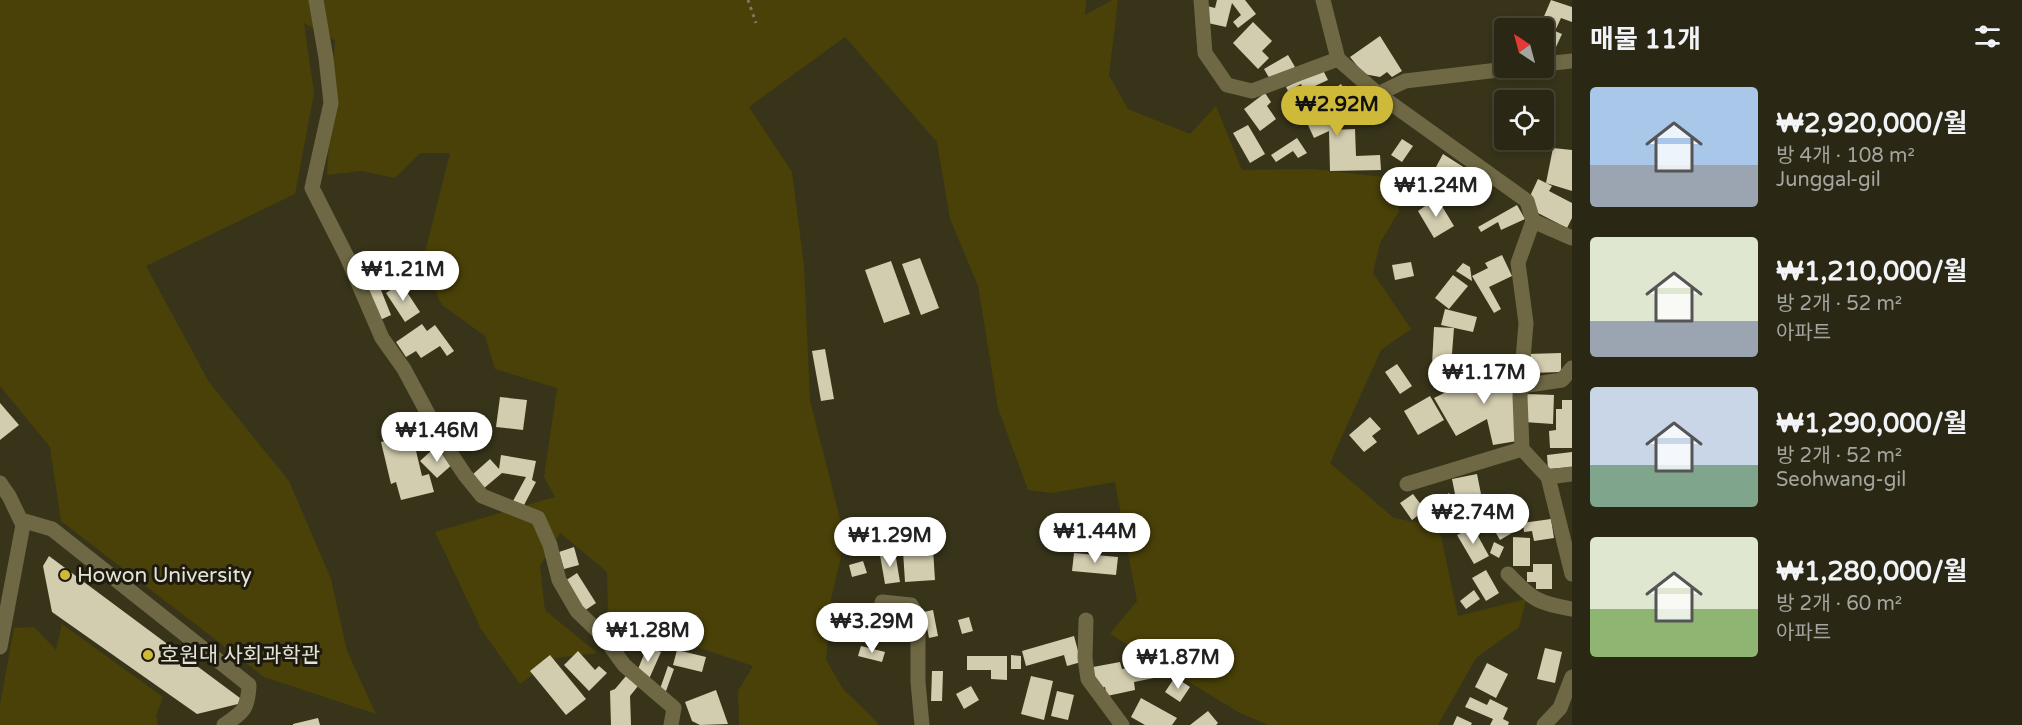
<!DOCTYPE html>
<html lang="ko">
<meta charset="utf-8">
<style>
body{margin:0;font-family:"Varela Round","Noto Sans KR",sans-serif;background:#363322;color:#f1f3f6;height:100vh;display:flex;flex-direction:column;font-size:22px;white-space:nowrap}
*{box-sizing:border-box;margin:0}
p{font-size:20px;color:#a5a5a0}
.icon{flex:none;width:33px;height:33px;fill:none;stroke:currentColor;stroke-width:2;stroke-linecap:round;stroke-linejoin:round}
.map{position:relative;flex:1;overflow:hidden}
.panel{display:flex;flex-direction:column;background:#2a2714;width:450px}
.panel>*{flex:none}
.needle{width:39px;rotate:324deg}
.buttons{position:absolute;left:1494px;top:18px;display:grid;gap:12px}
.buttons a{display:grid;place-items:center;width:60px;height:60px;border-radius:6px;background:#2a2714;box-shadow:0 3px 9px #0003,0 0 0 2px #464434;font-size:30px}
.price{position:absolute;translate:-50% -51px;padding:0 14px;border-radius:21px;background:#fff;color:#222;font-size:20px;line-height:39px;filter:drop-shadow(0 2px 3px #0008)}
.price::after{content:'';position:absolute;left:50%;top:36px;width:18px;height:14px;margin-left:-9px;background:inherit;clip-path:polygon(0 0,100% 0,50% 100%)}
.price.on{background:#ceb938;color:#111}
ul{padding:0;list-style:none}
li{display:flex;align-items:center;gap:18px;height:150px;padding:0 18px}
li span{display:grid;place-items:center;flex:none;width:168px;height:120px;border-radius:6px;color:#555}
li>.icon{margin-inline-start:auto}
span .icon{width:72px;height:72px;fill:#fffc;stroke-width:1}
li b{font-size:26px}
h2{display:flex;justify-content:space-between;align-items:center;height:72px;padding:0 18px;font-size:26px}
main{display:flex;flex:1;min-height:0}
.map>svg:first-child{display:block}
</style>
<main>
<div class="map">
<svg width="1572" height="725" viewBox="0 0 1572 725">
<rect width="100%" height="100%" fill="#38341a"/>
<path fill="#494108" d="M0 0H1086L1085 15 1112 0H1118L1109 75 1128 109 1190 134 1216 106 1242 170 1312 169 1393 178 1399 211 1380 243 1373 273 1411 329 1381 350 1330 463 1394 518 1439 527 1458 616 1526 599 1519 627 1476 658 1438 725H1268L1240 713 1110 634 1137 601 1115 482 1052 493 1028 490 998 408 978 286 950 219 937 142 845 37 749 107 792 172 804 266 810 400 845 539 831 599 826 660 843 689 878 723 877 725H739L738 691 753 666 661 635 608 612 607 572 560 533 540 566 545 610 597 653 555 658 520 684 481 629 435 532 555 497 544 477 557 388 495 369 485 336 442 305 422 264 450 153H420L395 178 361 171 327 175 335 40 304 23 314 93 295 194 146 266 209 382 289 481 331 579 347 651 376 714 264 677 61 521 50 447 0 386Z
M62 624 163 697 156 716 158 725H0V705L14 628 34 627 56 650Z"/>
<path fill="#d2cdaf" d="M1217 0H1245L1256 14 1238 28 1233 22 1241 15 1232 3 1226 27 1203 22 1207 6 1215 8Z
M1551 0 1572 7V22L1561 18 1555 31 1562 34 1556 47 1544 42V28H1539Z
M1253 22 1272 41 1262 51 1269 58 1258 69 1233 43Z
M1380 36 1402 71 1392 77 1387 72 1380 77 1364 74 1350 57Z
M1288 55 1295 67 1271 81 1264 69Z
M1323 70 1328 80 1304 91 1301 84 1288 91 1286 87Z
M1341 84 1346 92 1354 88 1359 96 1343 106 1332 90Z
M1316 92 1329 118 1349 108 1354 119 1332 130 1355 129 1356 156 1380 155 1381 170 1330 171 1329 131 1314 138 1297 101Z
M1265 93 1271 102 1267 106 1276 119 1260 131 1244 109Z
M1248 125 1265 154 1250 163 1233 133Z
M1297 138 1307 153 1298 158 1293 151 1276 162 1271 155Z
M1402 139 1413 146 1402 162 1391 155Z
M1553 148 1572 150V191L1546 183 1552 186 1549 191 1572 203V218L1567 228 1536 212 1531 194 1538 179 1546 183Z
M1443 154 1465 168 1457 180 1456 187 1430 178Z
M1399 178 1417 180 1416 185 1462 189 1460 200 1412 194 1402 189Z
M1437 198 1454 226 1434 238 1418 211Z
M1517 205 1525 219 1501 230 1498 222 1481 232 1478 227Z
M1502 255 1512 276 1489 287 1501 309 1494 313 1472 276 1488 268 1485 263Z
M920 258 939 308 921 315 902 264Z
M891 261 910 314 884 323 865 270Z
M1411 262 1414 276 1395 280 1392 265Z
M1463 263 1470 267 1472 281 1456 271Z
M392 267 399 282 381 290 391 315 380 320 362 280Z
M1453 275 1468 286 1449 309 1435 298Z
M401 283 420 312 405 322 386 293Z
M1445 309 1477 317 1473 332 1441 325Z
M422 324 427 331 435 325 454 351 447 356 440 346 421 358 416 351 406 357 396 342Z
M1434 327 1454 328 1451 366 1432 365Z
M825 349 834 399 821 401 812 351Z
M1561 353V372L1529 373 1528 354Z
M1397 364 1412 386 1400 394 1385 372Z
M1495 368H1507L1506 375H1516L1517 441 1493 445 1487 419 1456 436 1434 398Z
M1526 394 1554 395 1553 424 1524 422Z
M1430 396 1444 420 1418 435 1404 411Z
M500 397 527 400 523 430 496 427Z
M1562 400H1572V448H1550L1549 431 1556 430V409H1562Z
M0 403 19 425 0 440Z
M1370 417 1381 429 1372 436 1377 442 1364 452 1349 435Z
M412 434 422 476 429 474 434 492 401 500 396 482 391 484 381 442Z
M432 450 436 455 442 450 454 463 437 478 420 461Z
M1572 452V467L1548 469 1547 455Z
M501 455 536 461 532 480 536 482 523 507 513 501 526 477 502 473 483 489 472 475 490 459 499 469Z
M1477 474 1482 499 1457 504 1452 479Z
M1449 493 1465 520 1451 528 1435 502Z
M1413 494 1425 510 1412 520 1400 503Z
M1506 499 1522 527 1500 540 1484 513Z
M1551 519 1554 538 1534 541 1532 531 1524 532 1523 523Z
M1473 527 1489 556 1474 564 1457 535Z
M1513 537 1530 538V566H1513Z
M1494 542 1504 547 1499 558 1490 553Z
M574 547 579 565 564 569 559 552Z
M933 549 935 580 905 582 903 551Z
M895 552 900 582 885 584 880 555Z
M1074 553 1118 557 1116 575 1072 571Z
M49 556 240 698 238 704 197 714 52 612 43 566Z
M863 561 867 573 852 577 849 565Z
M1533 564H1552V589H1536V582H1527V572H1533Z
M1486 570 1499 593 1486 601 1472 578Z
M577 573 596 603 584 611 565 581Z
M1474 590 1480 599 1466 609 1460 601Z
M901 607 909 622 879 638 871 623Z
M933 610 938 636 929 638 924 612Z
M969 617 973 631 962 634 958 620Z
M1074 636 1081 662 1067 666 1064 655 1026 666 1022 651Z
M861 646 885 652 882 662 858 656Z
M647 647 661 652 649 679 636 674Z
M1545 648 1562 652 1555 683 1537 679Z
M677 650 706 657 702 672 673 665Z
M578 651 595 670 599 666 607 673 589 691 564 665Z
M550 655 586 699 566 715 530 671Z
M1011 655 1021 656V669H1011Z
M967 656H1007V680L991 679V670H967Z
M1120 662 1122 669 1152 663 1154 678 1134 682 1135 690 1107 696 1105 687 1097 689 1093 667Z
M1487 663 1508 674 1496 698 1475 687Z
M668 666 674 669 666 691 660 689Z
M932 671H943L942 701H931Z
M626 676 638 686 630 696 631 725H611L610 691 615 689Z
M1031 676 1053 681 1044 720 1021 714Z
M1175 677 1190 687 1180 702 1165 692Z
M971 686 979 700 964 709 956 694Z
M716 690 728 724 700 725 692 721 685 702Z
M1057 691 1074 695 1068 720 1051 716Z
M1470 697 1487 705 1490 699 1508 708 1503 719 1509 722 1508 725H1490L1493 719 1465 707Z
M1141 698 1177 718 1172 725H1145L1131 717Z
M1208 711 1218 723 1216 725H1190Z
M1457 716 1472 723 1471 725H1453Z
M318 718 320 725H293V724Z"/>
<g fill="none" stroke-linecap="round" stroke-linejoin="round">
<path stroke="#7c7963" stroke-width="3" stroke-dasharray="3 4.5" stroke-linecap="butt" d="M748 0 756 23"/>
<path stroke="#6e6844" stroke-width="15" d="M316 0 326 58 331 103 312 188 347 257 382 338 404 369 443 442 465 475 482 496 538 518 550 545 559 580 577 611 603 636 624 665 674 708 671 725
M1201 0 1205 53 1227 85 1252 91 1338 59
M1323 0 1338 59 1378 94 1527 201 1533 221 1518 263 1526 323 1520 396 1522 449 1548 477 1572 574
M1544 64 1572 61
M1378 94 1405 81 1515 68
M1533 221 1572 238
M1521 386 1562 380 1572 368
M1548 477 1572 474
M0 483 9 496 23 525 0 647
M1407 484 1522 449
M21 520 52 529 249 685C248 710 243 712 224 725
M1508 574C1532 599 1537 603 1572 609
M882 602 911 605 918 617V682L922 725
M1086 620 1085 658 1088 679 1122 725
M1544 725 1560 708 1572 677"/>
</g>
<g fill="#ceb938" stroke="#1d1b10" stroke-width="2">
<circle cx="65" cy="575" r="6"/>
<circle cx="148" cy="655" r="6"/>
</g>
<g text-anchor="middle" stroke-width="6" stroke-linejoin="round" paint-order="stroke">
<g font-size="21" fill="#e5e3d4" stroke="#1d1b10" text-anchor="start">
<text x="77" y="582">Howon University</text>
<text x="160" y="662">호원대 사회과학관</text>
</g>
</g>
</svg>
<div class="buttons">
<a><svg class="needle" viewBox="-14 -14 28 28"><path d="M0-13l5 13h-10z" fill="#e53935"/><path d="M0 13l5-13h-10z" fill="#a5a5a0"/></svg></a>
<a><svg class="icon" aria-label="locate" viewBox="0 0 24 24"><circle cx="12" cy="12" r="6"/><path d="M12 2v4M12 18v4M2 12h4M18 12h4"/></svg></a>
</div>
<b class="price on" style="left:1337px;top:137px">₩2.92M</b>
<b class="price" style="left:1436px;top:218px">₩1.24M</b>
<b class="price" style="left:403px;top:302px">₩1.21M</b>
<b class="price" style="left:1484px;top:405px">₩1.17M</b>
<b class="price" style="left:437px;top:463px">₩1.46M</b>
<b class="price" style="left:1473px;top:545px">₩2.74M</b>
<b class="price" style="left:1095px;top:564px">₩1.44M</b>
<b class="price" style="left:890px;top:568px">₩1.29M</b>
<b class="price" style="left:872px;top:654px">₩3.29M</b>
<b class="price" style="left:648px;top:663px">₩1.28M</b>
<b class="price" style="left:1178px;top:690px">₩1.87M</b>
</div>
<section class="panel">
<h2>매물 11개<svg class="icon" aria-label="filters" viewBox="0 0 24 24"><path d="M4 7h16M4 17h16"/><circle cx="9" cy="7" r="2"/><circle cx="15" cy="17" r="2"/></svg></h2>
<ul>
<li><span style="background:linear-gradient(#a9c7e8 65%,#9aa5b1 0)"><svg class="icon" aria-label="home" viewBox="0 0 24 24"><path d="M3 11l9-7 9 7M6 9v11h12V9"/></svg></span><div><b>₩2,920,000/월</b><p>방 4개 · 108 m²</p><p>Junggal-gil</p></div></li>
<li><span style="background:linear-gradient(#dfe7d0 70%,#9aa5b1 0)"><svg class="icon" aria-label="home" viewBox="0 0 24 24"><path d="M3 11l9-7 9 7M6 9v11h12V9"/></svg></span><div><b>₩1,210,000/월</b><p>방 2개 · 52 m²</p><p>아파트</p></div></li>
<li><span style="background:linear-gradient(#c9d6e8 65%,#7fa58c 0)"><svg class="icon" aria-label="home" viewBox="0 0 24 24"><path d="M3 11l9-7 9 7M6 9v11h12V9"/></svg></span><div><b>₩1,290,000/월</b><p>방 2개 · 52 m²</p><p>Seohwang-gil</p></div></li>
<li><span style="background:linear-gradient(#dfe7d0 60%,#8fb573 0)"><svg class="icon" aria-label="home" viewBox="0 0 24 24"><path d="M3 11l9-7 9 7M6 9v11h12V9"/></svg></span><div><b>₩1,280,000/월</b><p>방 2개 · 60 m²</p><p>아파트</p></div></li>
</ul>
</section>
</main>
